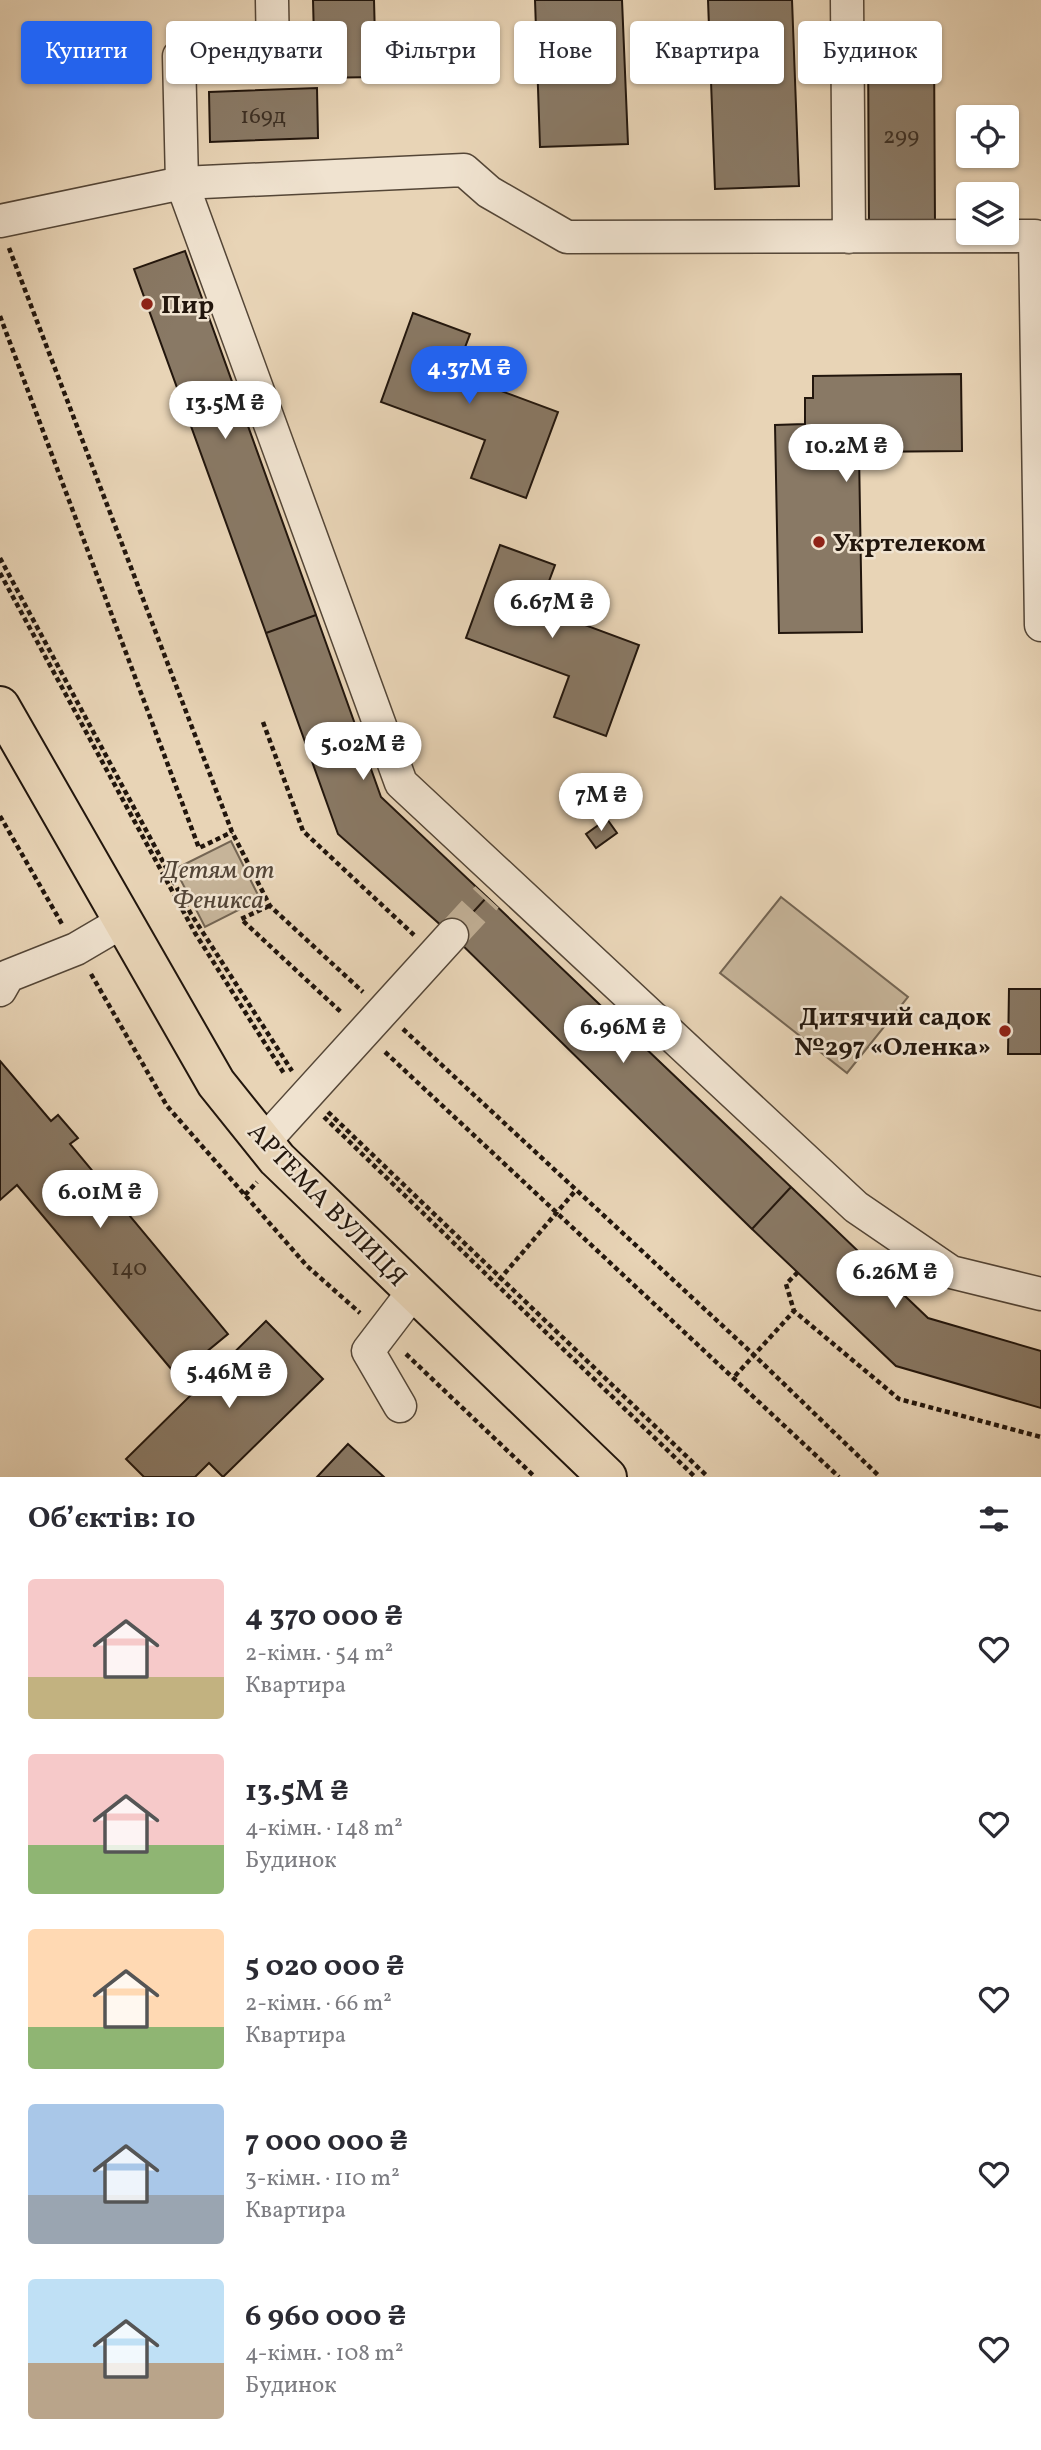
<!DOCTYPE html>
<html lang="uk">
<meta charset="utf-8">
<style>
body{margin:0;font-family:Vollkorn,serif;background:#f7f7f7;color:#2b2b33;height:100vh;display:flex;flex-direction:column;font-size:26px;white-space:nowrap}
*{box-sizing:border-box;margin:0}
p{font-size:23px;color:#7c7c81}
.icon{flex:none;width:38px;height:38px;fill:none;stroke:currentColor;stroke-width:2;stroke-linecap:round;stroke-linejoin:round}
.map{position:relative;height:1477px;overflow:hidden}
.side{display:flex;flex-direction:column;background:#fff;flex:1}
.side>*{flex:none}
.guide{position:absolute;left:21px;top:21px;width:999px;height:63px;display:flex;gap:14px}
.fabs{position:absolute;left:956px;top:105px;display:grid;gap:14px}
.fabs a{display:grid;place-items:center;width:63px;height:63px;border-radius:7px;background:#fff;box-shadow:0 2px 5px #0004;font-size:35px}
.price{position:absolute;translate:-50% -60px;padding:0 16px;border-radius:24px;background:#fff;color:#222;font-size:23px;line-height:46px;filter:drop-shadow(0 2px 4px #0008)}
.price::after{content:'';position:absolute;left:50%;top:42px;width:21px;height:16px;margin-left:-10px;background:inherit;clip-path:polygon(0 0,100% 0,50% 100%)}
.price.on{background:#2563eb;color:#fff}
ul{padding:0;list-style:none}
li{display:flex;align-items:center;gap:21px;height:175px;padding:0 28px}
li span{display:grid;place-items:center;flex:none;width:196px;height:140px;border-radius:7px;color:#555}
li>.icon{margin-inline-start:auto}
span .icon{width:84px;height:84px;fill:#fffc;stroke-width:1}
li b{font-size:30px}
h2{display:flex;justify-content:space-between;align-items:center;height:84px;padding:0 28px;font-size:30px}
.chip{padding:0 24px;border-radius:7px;background:#fff;box-shadow:0 2px 5px #0004;font-size:24px;line-height:63px}
.chip.on{background:#2563eb;color:#fff}
.map>svg:first-child{display:block}
</style>
<div class="map">
<svg width="1041" height="1477" viewBox="0 0 1041 1477">
<rect width="100%" height="100%" fill="#e8d4b6"/>
<filter id="stains"><feTurbulence type="fractalNoise" baseFrequency=".00286" numOctaves="4"/><feColorMatrix values="0 0 0 0 .2 0 0 0 0 .09 0 0 0 0 .02 0 0 0 .5 -.17"/></filter>
<radialGradient id="worn" r=".72"><stop offset=".6" stop-color="#630" stop-opacity="0"/><stop offset="1" stop-color="#630" stop-opacity=".3"/></radialGradient>
<path fill="#c6b499" stroke="#746553" stroke-width="2" d="M231 841 260 899 205 927 175 869Z
M781 897 908 997 847 1073 720 973Z"/>
<path fill="#897965" stroke="#22160d" stroke-width="2" d="M313 0H374L376 77 315 78Z
M535 0H622L628 144 540 147Z
M708 0H792L799 186 715 189Z
M868 42H934L935 227 869 228Z
M317 88 318 138 210 142 209 92Z
M185 251 316 615 266 633 134 269Z
M413 313 470 334 455 374 558 412 526 498 471 478 485 440 381 402Z
M961 374 962 451 859 452 862 632 779 633 775 425 805 424V398H813V376Z
M500 545 555 565 539 608 639 645 606 736 554 717 569 676 466 638Z
M316 615 381 797 487 897 452 935 338 834 266 633Z
M607 819 617 833 596 848 586 834Z
M487 897 791 1187 752 1229 452 935Z
M1009 989H1041V1054H1008Z
M0 1061 51 1121 58 1115 78 1138 70 1144 228 1334 177 1376 17 1185 0 1200Z
M791 1187 928 1318 1041 1351V1408L896 1366 752 1229Z
M266 1321 323 1379 223 1477 209 1463 195 1477H144L126 1459Z
M348 1444 384 1477H317Z"/>
<g fill="none" stroke-linecap="round" stroke-linejoin="round">
<path stroke="#c0ae94" stroke-width="32" stroke-dasharray="32 16" stroke-linecap="butt" d="M452 935 487 897"/>
<defs>
<path id="minor" d="M272 0 273 54 179 56 182 183 401 783 856 1207 951 1272 1041 1294
M847 0 849 237
M0 221 182 183 464 170 489 192 567 237 1035 236 1041 625
M0 990 8 976 76 949 122 922
M263 1143 452 935
M400 1406 368 1351 413 1292"/>
<path id="major" d="M0 706 216 1083 277 1159 607 1477"/>
</defs>
<use href="#minor" stroke="#544637" stroke-width="35"/>
<use href="#major" stroke="#22160d" stroke-width="42"/>
<path stroke="#22160d" stroke-width="4.5" stroke-dasharray="5 3.5" stroke-linecap="butt" d="M9 248 232 832 270 906 363 992
M0 316 199 848 232 832
M0 558 191 914 292 1071
M0 573 195 933 285 1075
M263 722 303 831 414 935
M0 816 62 924
M269 906 241 919 342 1013
M91 974 167 1106 307 1266 360 1313
M403 1029 754 1355 880 1477
M385 1052 839 1477
M328 1112 708 1477
M324 1117 695 1477
M245 1195 257 1182
M798 1272 786 1284 794 1311 899 1399 1041 1437
M499 1280 576 1190
M406 1354 535 1477
M735 1376 794 1311"/>
<use href="#minor" stroke="#f0e3d0" stroke-width="32"/>
<use href="#major" stroke="#e8d4b6" stroke-width="38"/>
</g>
<g fill="#8f2418" stroke="#f0e3d0" stroke-width="2.5">
<circle cx="147" cy="304" r="7"/>
<circle cx="819" cy="542" r="7"/>
<circle cx="1005" cy="1031" r="7"/>
</g>
<g text-anchor="middle" stroke-width="5" stroke-linejoin="round" paint-order="stroke">
<g font-size="23" fill="#3c2f23">
<text x="263" y="123">169д</text>
<text x="901" y="143">299</text>
<text x="129" y="1275">140</text>
</g>
<g font-size="26" font-weight="bold" fill="#22160d" stroke="#f0e3d0" text-anchor="start">
<text x="161" y="313">Пир</text>
<text x="833" y="551">Укртелеком</text>
<text x="991" y="1025" text-anchor="end">Дитячий садок<tspan x="991" dy="30">№297 «Оленка»</tspan></text>
</g>
<g font-size="26" font-style="italic" fill="#534537" stroke="#f0e3d0">
<text x="218" y="878">Детям от<tspan x="218" dy="30">Феникса</tspan></text>
</g>
<g font-size="26" fill="#22160d" stroke="#f0e3d0">
<text transform="translate(328 1204) rotate(46)" y="9">АРТЕМА ВУЛИЦЯ</text>
</g>
</g>
<rect width="100%" height="100%" filter="url(#stains)"/>
<rect width="100%" height="100%" fill="url(#worn)"/>
</svg>
<div class="fabs">
<a><svg class="icon" aria-label="locate" viewBox="0 0 24 24"><circle cx="12" cy="12" r="6"/><path d="M12 2v4M12 18v4M2 12h4M18 12h4"/></svg></a>
<a><svg class="icon" aria-label="layers" viewBox="0 0 24 24"><path d="M12 4l9 5-9 5-9-5zM3 14l9 5 9-5"/></svg></a>
</div>
<b class="price on" style="left:469px;top:406px">4.37M ₴</b>
<b class="price" style="left:225px;top:441px">13.5M ₴</b>
<b class="price" style="left:846px;top:484px">10.2M ₴</b>
<b class="price" style="left:552px;top:640px">6.67M ₴</b>
<b class="price" style="left:363px;top:782px">5.02M ₴</b>
<b class="price" style="left:601px;top:833px">7M ₴</b>
<b class="price" style="left:623px;top:1065px">6.96M ₴</b>
<b class="price" style="left:100px;top:1230px">6.01M ₴</b>
<b class="price" style="left:895px;top:1310px">6.26M ₴</b>
<b class="price" style="left:229px;top:1410px">5.46M ₴</b>
<div class="guide">
<a class="chip on">Купити</a>
<a class="chip">Орендувати</a>
<a class="chip">Фільтри</a>
<a class="chip">Нове</a>
<a class="chip">Квартира</a>
<a class="chip">Будинок</a>
</div>
</div>
<section class="side">
<h2>Об’єктів: 10<svg class="icon" aria-label="filters" viewBox="0 0 24 24"><path d="M4 7h16M4 17h16"/><circle cx="9" cy="7" r="2"/><circle cx="15" cy="17" r="2"/></svg></h2>
<ul>
<li><span style="background:linear-gradient(#f6c9c9 70%,#c2b280 0)"><svg class="icon" aria-label="home" viewBox="0 0 24 24"><path d="M3 11l9-7 9 7M6 9v11h12V9"/></svg></span><div><b>4 370 000 ₴</b><p>2-кімн. · 54 m²</p><p>Квартира</p></div><svg class="icon" aria-label="heart" viewBox="0 0 24 24"><path d="M12 20l-8-8c-3-5 5-10 8-4 3-6 11-1 8 4z"/></svg></li>
<li><span style="background:linear-gradient(#f6c9c9 65%,#8fb573 0)"><svg class="icon" aria-label="home" viewBox="0 0 24 24"><path d="M3 11l9-7 9 7M6 9v11h12V9"/></svg></span><div><b>13.5M ₴</b><p>4-кімн. · 148 m²</p><p>Будинок</p></div><svg class="icon" aria-label="heart" viewBox="0 0 24 24"><path d="M12 20l-8-8c-3-5 5-10 8-4 3-6 11-1 8 4z"/></svg></li>
<li><span style="background:linear-gradient(#ffd9b3 70%,#8fb573 0)"><svg class="icon" aria-label="home" viewBox="0 0 24 24"><path d="M3 11l9-7 9 7M6 9v11h12V9"/></svg></span><div><b>5 020 000 ₴</b><p>2-кімн. · 66 m²</p><p>Квартира</p></div><svg class="icon" aria-label="heart" viewBox="0 0 24 24"><path d="M12 20l-8-8c-3-5 5-10 8-4 3-6 11-1 8 4z"/></svg></li>
<li><span style="background:linear-gradient(#a9c7e8 65%,#9aa5b1 0)"><svg class="icon" aria-label="home" viewBox="0 0 24 24"><path d="M3 11l9-7 9 7M6 9v11h12V9"/></svg></span><div><b>7 000 000 ₴</b><p>3-кімн. · 110 m²</p><p>Квартира</p></div><svg class="icon" aria-label="heart" viewBox="0 0 24 24"><path d="M12 20l-8-8c-3-5 5-10 8-4 3-6 11-1 8 4z"/></svg></li>
<li><span style="background:linear-gradient(#bfe0f5 60%,#b9a48a 0)"><svg class="icon" aria-label="home" viewBox="0 0 24 24"><path d="M3 11l9-7 9 7M6 9v11h12V9"/></svg></span><div><b>6 960 000 ₴</b><p>4-кімн. · 108 m²</p><p>Будинок</p></div><svg class="icon" aria-label="heart" viewBox="0 0 24 24"><path d="M12 20l-8-8c-3-5 5-10 8-4 3-6 11-1 8 4z"/></svg></li>
</ul>
</section>
